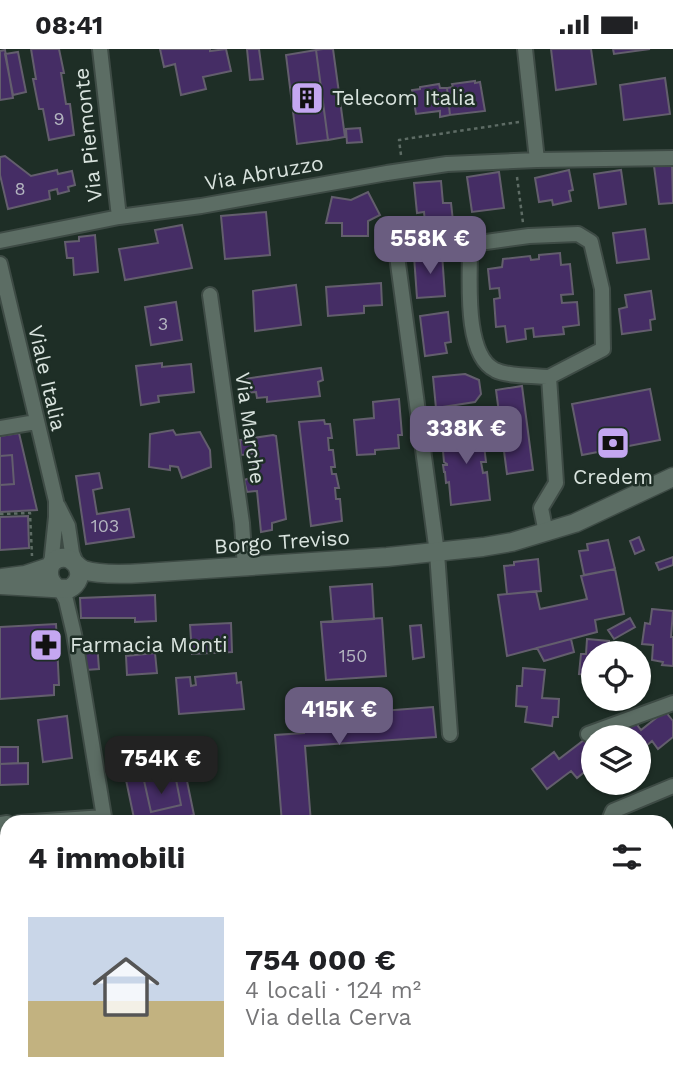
<!DOCTYPE html>
<html lang="it">
<meta charset="utf-8">
<style>
body{margin:0;font-family:"Work Sans",sans-serif;background:#f6f6f6;color:#202124;height:100vh;display:flex;flex-direction:column;font-size:26px;white-space:nowrap}
*{box-sizing:border-box;margin:0}
p{font-size:23px;color:#757577}
.icon{flex:none;width:38px;height:38px;fill:none;stroke:currentColor;stroke-width:2;stroke-linecap:round;stroke-linejoin:round}
.map{position:relative;flex:1;overflow:hidden}
.drawer{position:absolute;left:0px;top:766px;width:674px;height:275px;display:flex;flex-direction:column;background:#fff;border-radius:21px 21px 0 0;box-shadow:0 2px 5px #0004}
.drawer>*{flex:none}
.buttons{position:absolute;left:581px;top:592px;display:grid;gap:14px}
.buttons a{display:grid;place-items:center;width:70px;height:70px;border-radius:50%;background:#fff;box-shadow:0 2px 5px #0004;font-size:35px}
.price{position:absolute;translate:-50% -60px;padding:0 16px;border-radius:14px;background:#6a5d80;color:#fff;font-size:23px;line-height:46px;filter:drop-shadow(0 2px 4px #0008)}
.price::after{content:'';position:absolute;left:50%;top:42px;width:21px;height:16px;margin-left:-10px;background:inherit;clip-path:polygon(0 0,100% 0,50% 100%)}
.price.active{background:#222;color:#fff}
ul{padding:0;list-style:none}
li{display:flex;align-items:center;gap:21px;height:175px;padding:0 28px}
li+li{border-top:2px solid #e0e0e0}
li span{display:grid;place-items:center;flex:none;width:196px;height:140px;border-radius:0px;color:#555}
li>.icon{margin-inline-start:auto}
span .icon{width:84px;height:84px;fill:#fffc;stroke-width:1}
li b{font-size:30px}
h2{display:flex;justify-content:space-between;align-items:center;height:84px;padding:0 28px;font-size:30px}
.status{display:flex;justify-content:space-between;align-items:center;height:49px;padding:0 35px;background:#fff;direction:ltr}
.status svg{height:19px;fill:currentColor}
.map>svg:first-child{display:block}
</style>
<div class="status"><b>08:41</b><svg viewBox="0 0 49 12"><path d="M0 12V9h3v3zM5 12V6h3v6zM10 12V3h3v9zM15 12V0h3v12zM26 1h20v11H26zM47 4h2v5h-2z"/></svg></div>
<div class="map">
<svg width="673" height="1041" viewBox="0 0 673 1041">
<rect width="100%" height="100%" fill="#1e2e26"/>
<path fill="#452d65" stroke="#635e6d" stroke-width="2" d="M31 0H59L64 24H61L66 55H70L74 86 49 91 43 60H39L33 30H36Z
M160 0H210V2L226 0 231 22 203 28 206 40 181 46 175 15 164 18Z
M247 0H259L263 30 250 31Z
M323 0H333L345 88 328 91 316 1Z
M551 0H591L596 35 556 41Z
M613 0H650L614 5Z
M5 1 13 49 0 51V2Z
M316 1 328 91 297 95 286 6Z
M18 3 26 43 13 46 5 5Z
M665 29 670 65 624 71 620 36Z
M475 32V34L480 33 485 62 450 66 447 39 453 38 452 35Z
M439 35 440 39H447L450 66 440 68V62L416 65 412 41 420 40V38Z
M360 79 362 93 347 94 346 80Z
M5 107 31 127 57 121 58 125 72 122 75 136 68 138 69 142 58 145 57 140 49 142 50 150 8 160 0 126V108Z
M672 114 673 154 659 155 654 117Z
M569 121 573 141 569 142 571 152 553 156 552 151 539 153 535 129Z
M621 121 626 155 599 159 594 125Z
M499 123 504 159 472 163 467 128Z
M441 132 443 154H451L454 181 426 184 424 163 417 164 414 134Z
M368 143 380 166 368 172V187H342V174H326L332 148 351 151Z
M266 163 270 206 225 210 221 167Z
M182 176 192 219 125 231 119 200 158 194 155 181Z
M645 180 649 210 617 214 613 184Z
M95 186 98 223 74 226 73 209H67L65 193 79 192V188Z
M560 204 561 216 570 215 573 245 561 246 562 254 577 253 579 276 563 278 564 285 534 288 533 279 525 280 526 290 507 293 505 277 496 278 494 250 500 249 499 239 490 240 488 220 502 218 503 210 530 207 531 211 539 210V206Z
M442 205 445 247 417 249 414 207Z
M381 234 382 256 364 257V264L328 267 326 238Z
M296 236 301 276 255 282 253 242Z
M651 242 655 270 650 271 651 281 622 285 619 260 627 258 625 246Z
M176 253 182 291 151 296 145 258Z
M448 263 451 293 445 294 447 304 425 307 420 267Z
M162 314V318L191 315 194 343 158 347 159 353 141 356 136 317Z
M321 319 323 331 318 333 320 347 267 353V348L257 349 256 343 245 344 244 330Z
M465 325 479 331 481 345 475 353 436 359 433 328Z
M522 337 533 421 507 425 496 341Z
M650 340 660 391 582 406 572 355Z
M399 350 402 386H398L399 399 375 401V405L357 406 354 371 374 369 373 353Z
M324 371 325 375H330L332 389H328L329 401H333L335 418H331L332 425H336L339 439H335L336 450H340L342 472 311 477 299 373Z
M482 380 486 413H481L483 424 487 423 490 451 451 456 449 433 446 434 445 423H444L443 416H447V415L444 413 443 402H445L443 388H440V384Z
M173 381 176 386 200 383 210 401 211 418 182 429 178 418 170 417V421L149 418 150 385Z
M19 384 37 461 0 463V436L14 435 12 406 0 407V387Z
M273 386 276 387 286 470 272 474V481L261 483 257 442 247 443 244 431 254 428 252 405 241 406 240 391Z
M12 406 14 435 0 436V407Z
M99 424 102 439 93 441 97 465 129 460 134 488 86 495 76 427Z
M28 467 29 499 0 501V468Z
M639 488 644 501 635 505 630 492Z
M608 491 615 520 584 526 579 502 588 501 587 495Z
M673 508V516L659 521 656 514Z
M538 510 541 542 507 545 504 517 514 516V513Z
M615 520 624 565 595 571 597 583 507 607 498 546 536 542 540 560 587 550 581 527Z
M372 535 374 570 333 573 330 538Z
M155 546 156 572 135 573V569H81L80 549Z
M652 560 673 562 671 588H673V617L662 616 663 613 652 611 653 596 642 595 645 574 650 575Z
M382 569 386 627 326 631 321 573Z
M630 569 635 578 614 590 608 581Z
M231 574 232 603 192 605 190 576Z
M56 575 59 636H54V646L0 650V578Z
M421 576 424 608 413 610 410 577Z
M571 590 574 603 544 612 537 599Z
M587 590 609 592 608 604H593V643L589 642 590 626 579 625 581 605H586Z
M97 594 99 620 86 621 84 595Z
M155 604 157 624 127 626 126 607Z
M523 619 545 621 542 649 559 650 558 668H553L552 677 525 673 527 658 516 657 517 637H522Z
M236 624 237 634 241 633 244 660 179 665 176 629 190 628 191 637 196 636 195 628Z
M433 658 436 688 305 697 311 774H282L275 686 304 684 303 668Z
M665 662 673 672V688L658 700 652 692 639 703V688H617L635 673 641 681Z
M67 667 72 709 43 713 38 671Z
M584 691 593 703V716L577 729 571 722 547 740 532 720 554 703 559 710Z
M0 698H18V714L0 715Z
M180 698 194 766 158 774H135L126 731 143 727 151 763 181 756 170 700Z
M170 700 181 756 151 763 143 727 126 731 122 713 158 705V703Z
M28 714V735L0 736V715Z
M1 802H7V824H3Z
M667 903H673V928L667 929Z
M3 916 5 949H0V917Z
M673 1002V1035H670L667 1003Z
M7 1028V1034H10L11 1041H0V1029Z
M10 1034H60L62 1041H11Z
M391 1034H416V1041H391Z
M454 1034H484V1041H455Z
M509 1034H535V1041H510Z
M557 1034H573L574 1041H558Z
M588 1034H619V1041H588Z"/>
<g fill="none" stroke-linecap="round" stroke-linejoin="round">
<defs>
<path id="service" d="M196 1034 197 1041"/>
<path id="minor" d="M100 0 119 168
M525 0 537 111
M0 192 119 168 201 157 387 124 447 115 537 111 673 109
M397 207 437 504 450 685
M0 215 56 452V468L51 516
M210 246 242 474 245 519
M0 379 36 373
M58 457 68 477 72 504 76 514
M546 484 541 459 556 434 549 328 603 300 602 240 591 193 578 185 529 187 479 194 470 200C470 231 464 306 495 321 506 327 536 327 549 328
M60 540 66 551 74 585 105 774
M588 685 673 654
M18 774 104 768
M608 774 613 762 673 737
M0 775 7 774
M667 842 673 843
M667 897 673 896
M667 977H673
M0 1016H7
M360 1034 362 1041"/>
<path id="tertiary" d="M2 529 25 526 49 518
M0 536 69 540C78 535 82 526 77 517
M57 539C44 529 47 507 66 509 74 510 76 518 84 521 99 526 128 525 144 524L387 508 483 498 512 493 575 474 673 428"/>
</defs>
<use href="#service" stroke="#3e4b45" stroke-width="10"/>
<use href="#minor" stroke="#3e4b45" stroke-width="18"/>
<use href="#tertiary" stroke="#3e4b45" stroke-width="21"/>
<path stroke="#5e6c65" stroke-width="2.5" stroke-dasharray="3.5 3.5" stroke-linecap="butt" d="M401 106 399 91 519 73
M517 128 523 174
M0 465 30 464 32 507
M228 1034 229 1041"/>
<use href="#service" stroke="#5c6d64" stroke-width="7"/>
<use href="#minor" stroke="#5c6d64" stroke-width="14"/>
<use href="#tertiary" stroke="#5c6d64" stroke-width="18"/>
</g>
<defs>
<symbol id="building-square" viewBox="-11 -11 22 22"><rect x="-9" y="-9" width="18" height="18" rx="4" fill="#c4a7f1" stroke="#1e2e26"/><path d="M-4-6H4V6H1V3H-1V6H-4ZM-2.5-4.3h1.7v1.8h-1.7ZM.8-4.3h1.7v1.8H.8ZM-2.5-1h1.7V.8h-1.7ZM.8-1h1.7V.8H.8Z" fill="#111"/></symbol>
<symbol id="bank-square" viewBox="-11 -11 22 22"><rect x="-9" y="-9" width="18" height="18" rx="4" fill="#c4a7f1" stroke="#1e2e26"/><path d="M-6-4H6V4H-6ZM0-2.3a2.3 2.3 0 1 0 0 4.6a2.3 2.3 0 1 0 0-4.6Z" fill="#111"/></symbol>
<symbol id="pharmacy-square" viewBox="-11 -11 22 22"><rect x="-9" y="-9" width="18" height="18" rx="4" fill="#c4a7f1" stroke="#1e2e26"/><path d="M-2-6h4v4h4v4h-4v4h-4v-4h-4v-4h4Z" fill="#111"/></symbol>
</defs>
<g fill-rule="evenodd">
<use href="#building-square" x="288" y="30" width="38" height="38"/>
<use href="#bank-square" x="594" y="375" width="38" height="38"/>
<use href="#pharmacy-square" x="27" y="577" width="38" height="38"/>
</g>
<g text-anchor="middle" stroke-width="5" stroke-linejoin="round" paint-order="stroke">
<g font-size="18" fill="#b4b6c0">
<text x="59" y="76">9</text>
<text x="20" y="146">8</text>
<text x="163" y="281">3</text>
<text x="105" y="483">103</text>
<text x="353" y="613">150</text>
</g>
<g font-size="21" fill="#d9e3de" stroke="#1e2e26" text-anchor="start">
<text x="332" y="56">Telecom Italia</text>
<text x="613" y="435" text-anchor="middle">Credem</text>
<text x="70" y="603">Farmacia Monti</text>
</g>
<g font-size="21" fill="#d9e3de" stroke="#1e2e26">
<text transform="translate(88 86) rotate(-96)" y="7">Via Piemonte</text>
<text transform="translate(264 124) rotate(-10)" y="7">Via Abruzzo</text>
<text transform="translate(47 329) rotate(77)" y="7">Viale Italia</text>
<text transform="translate(250 379) rotate(82)" y="7">Via Marche</text>
<text transform="translate(282 493) rotate(-4)" y="7">Borgo Treviso</text>
</g>
</g>
</svg>
<div class="buttons">
<a><svg class="icon" aria-label="locate" viewBox="0 0 24 24"><circle cx="12" cy="12" r="6"/><path d="M12 2v4M12 18v4M2 12h4M18 12h4"/></svg></a>
<a><svg class="icon" aria-label="layers" viewBox="0 0 24 24"><path d="M12 4l9 5-9 5-9-5zM3 14l9 5 9-5"/></svg></a>
</div>
<b class="price" style="left:430px;top:227px">558K €</b>
<b class="price" style="left:466px;top:417px">338K €</b>
<b class="price" style="left:339px;top:698px">415K €</b>
<b class="price active" style="left:161px;top:747px">754K €</b>
<section class="drawer">
<h2>4 immobili<svg class="icon" aria-label="filters" viewBox="0 0 24 24"><path d="M4 7h16M4 17h16"/><circle cx="9" cy="7" r="2"/><circle cx="15" cy="17" r="2"/></svg></h2>
<ul>
<li><span style="background:linear-gradient(#c9d6e8 60%,#c2b280 0)"><svg class="icon" aria-label="home" viewBox="0 0 24 24"><path d="M3 11l9-7 9 7M6 9v11h12V9"/></svg></span><div><b>754 000 €</b><p>4 locali · 124 m²</p><p>Via della Cerva</p></div></li>
</ul>
</section>
</div>
